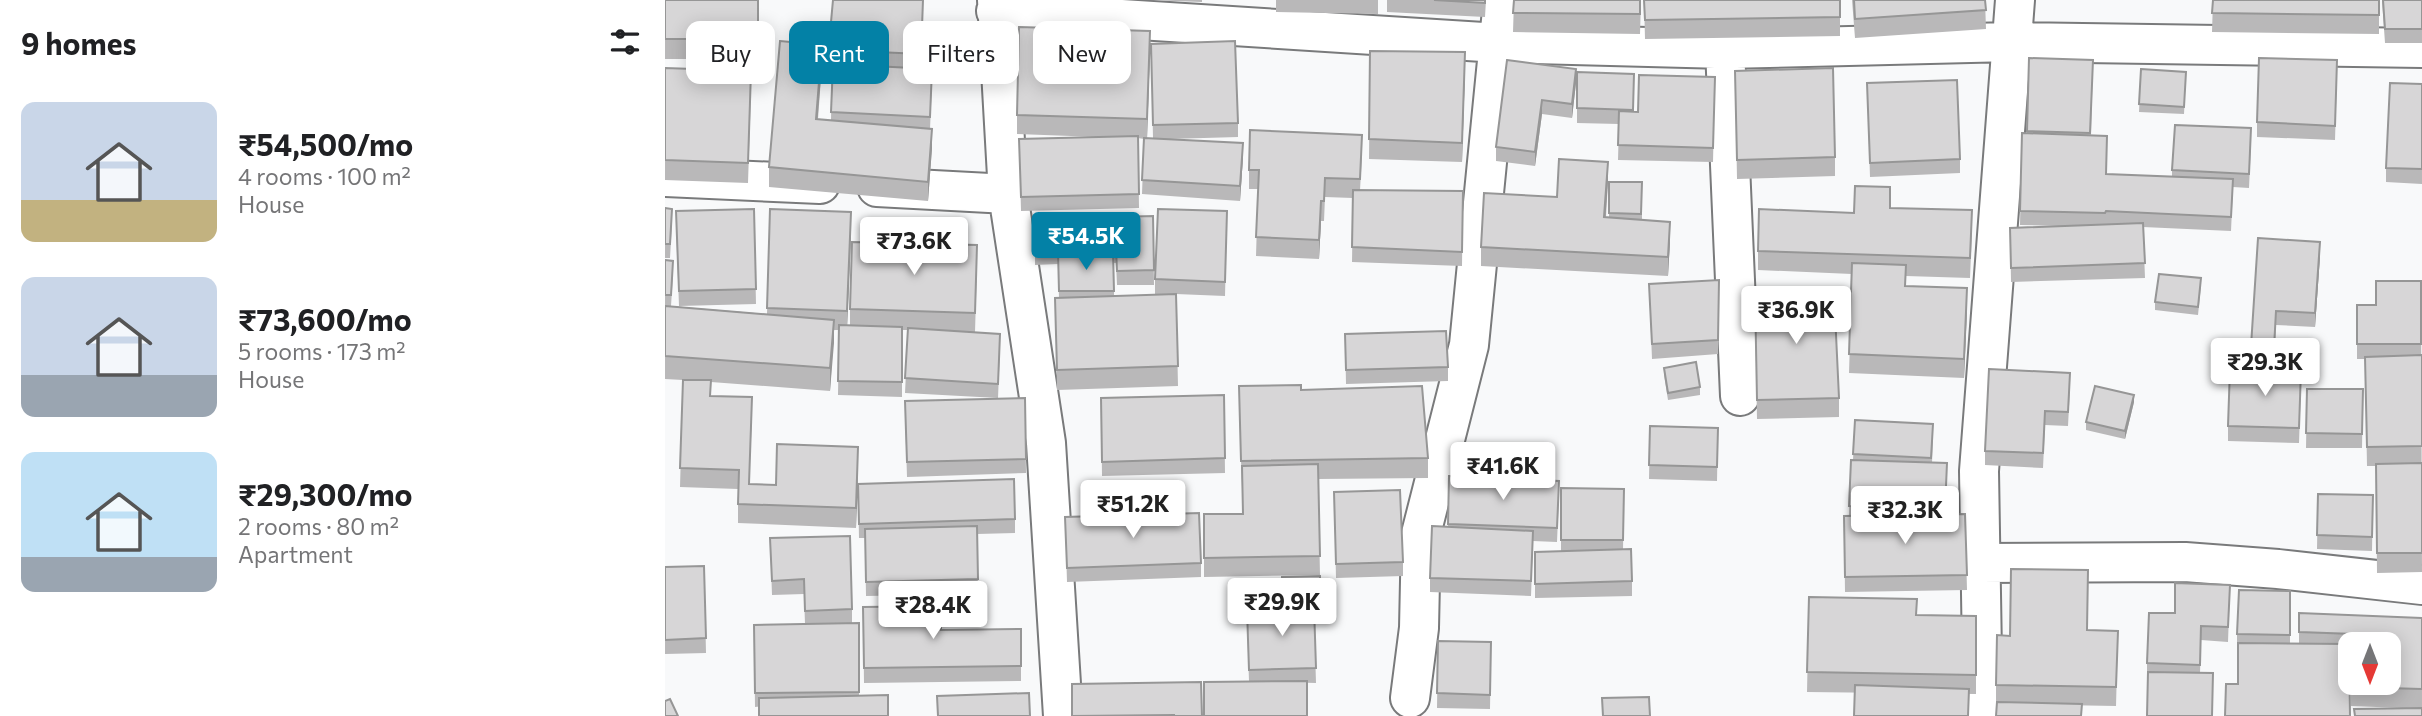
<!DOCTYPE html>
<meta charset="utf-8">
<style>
body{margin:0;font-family:Commissioner,sans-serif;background:#f2f2f2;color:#202124;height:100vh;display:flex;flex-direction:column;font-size:26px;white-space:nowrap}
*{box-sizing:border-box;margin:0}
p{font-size:23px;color:#757577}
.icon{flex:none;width:38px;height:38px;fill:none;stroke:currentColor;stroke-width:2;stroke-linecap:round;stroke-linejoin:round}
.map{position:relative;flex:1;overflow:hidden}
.drawer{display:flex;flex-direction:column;background:#fff;width:665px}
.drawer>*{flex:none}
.hud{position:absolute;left:21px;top:21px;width:665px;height:63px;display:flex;gap:14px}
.needle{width:46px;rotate:180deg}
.buttons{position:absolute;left:1673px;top:632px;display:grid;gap:14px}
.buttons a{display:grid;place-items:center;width:63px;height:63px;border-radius:14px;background:#fff;box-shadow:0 4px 18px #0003;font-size:35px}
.price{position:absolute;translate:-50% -60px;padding:0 16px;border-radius:7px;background:#fff;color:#222;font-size:23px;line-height:46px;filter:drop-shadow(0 2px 4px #0008)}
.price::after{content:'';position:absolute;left:50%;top:42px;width:21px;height:16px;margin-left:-10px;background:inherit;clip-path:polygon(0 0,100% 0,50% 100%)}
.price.active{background:#0381a6;color:#fff}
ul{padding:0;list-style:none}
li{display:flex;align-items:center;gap:21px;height:175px;padding:0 21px}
li span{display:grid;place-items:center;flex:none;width:196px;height:140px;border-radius:14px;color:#555}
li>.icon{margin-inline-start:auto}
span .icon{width:84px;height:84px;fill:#fffc;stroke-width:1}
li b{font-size:30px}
h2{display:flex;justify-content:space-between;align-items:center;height:84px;padding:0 21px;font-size:30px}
.tag{padding:0 24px;border-radius:14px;background:#fff;box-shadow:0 4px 18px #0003;font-size:24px;line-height:63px}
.tag.active{background:#0381a6;color:#fff}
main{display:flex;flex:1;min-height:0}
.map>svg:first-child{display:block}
</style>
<main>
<section class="drawer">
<h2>9 homes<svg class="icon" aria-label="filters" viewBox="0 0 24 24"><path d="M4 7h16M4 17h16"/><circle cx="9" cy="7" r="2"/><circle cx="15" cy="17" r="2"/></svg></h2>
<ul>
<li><span style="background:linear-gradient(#c9d6e8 70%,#c2b280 0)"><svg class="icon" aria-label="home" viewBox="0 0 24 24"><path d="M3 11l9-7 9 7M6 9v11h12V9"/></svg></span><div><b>₹54,500/mo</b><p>4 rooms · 100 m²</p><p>House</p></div></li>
<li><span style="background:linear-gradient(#c9d6e8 70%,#9aa5b1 0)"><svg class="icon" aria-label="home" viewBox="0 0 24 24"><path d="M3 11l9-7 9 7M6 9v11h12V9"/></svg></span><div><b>₹73,600/mo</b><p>5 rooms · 173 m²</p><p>House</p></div></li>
<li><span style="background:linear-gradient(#bfe0f5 75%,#9aa5b1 0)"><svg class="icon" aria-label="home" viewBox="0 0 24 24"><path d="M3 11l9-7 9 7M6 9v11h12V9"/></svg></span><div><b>₹29,300/mo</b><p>2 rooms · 80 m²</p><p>Apartment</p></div></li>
</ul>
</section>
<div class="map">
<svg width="1757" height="716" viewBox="0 0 1757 716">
<rect width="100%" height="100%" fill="#f8f9fa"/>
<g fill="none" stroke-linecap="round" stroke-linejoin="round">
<defs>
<path id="minor" d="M332 0 343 194 381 443 398 716
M331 11 834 43 1060 49 1346 42 1757 48
M1060 49 1075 396
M0 177 155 184
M212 187 343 194
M1314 563 1520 562 1613 569 1757 585
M745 698 754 628 756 534 804 345 838 0
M1318 716 1314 471 1350 0"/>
</defs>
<use href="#minor" stroke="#797a7b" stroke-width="42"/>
<use href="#minor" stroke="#fff" stroke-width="38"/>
</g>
<path fill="#b9b8b9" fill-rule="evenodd" d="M0 0H93V59H0Z
M484 0H537V2Z
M611 0H713V14L611 12Z
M722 0H821L820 17 722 12Z
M849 0H976L975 34 848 32Z
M979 0H1175V36L980 39Z
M1187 0H1320L1321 29 1190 38Z
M1548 0H1757V43H1720L1717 0H1714V34L1547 32Z
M258 11 256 68 267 83 265 129 267 148 263 201 104 187V167L157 64 153 119 166 120 167 65 162 66 160 34 166 33V22ZM187 38H191L190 65H173L188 63Z
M486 44 573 123V137L504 139 578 157 575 201 477 194 479 139 473 138 474 208 356 211 354 139 433 137 352 134V115L485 50 482 138H488Z
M705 51 800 71 797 162 704 159Z
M1364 58 1428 60 1426 136 1442 174 1507 177V170L1586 143 1584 188 1568 187 1566 231 1478 227 1480 278 1346 282 1345 228 1394 226 1355 225 1357 133 1362 134Z
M842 60 911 83 907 118 877 114 870 166 831 161V147Z
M0 68 86 91 83 183 0 180Z
M1476 69 1521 72 1519 114 1474 112Z
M1070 71 1170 157V176L1072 179Z
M912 72 969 74 968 112H973L1050 77 1048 162 953 160 954 124 912 123Z
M1672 75 1670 140 1592 137V122Z
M1202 83 1295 159V173L1205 177Z
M1757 84V184L1721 182V168Z
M697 155 695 190 798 191 797 266 687 262 688 198 660 197 659 221H656L654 259 591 256 593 189H584V170Z
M943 181 941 217 944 218V182H977V220L1005 241 1003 276 816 266V247L892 197Z
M0 208 7 223 5 258H0Z
M1225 208 1307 230 1305 278 1241 276V286L1302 308 1299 378 1184 373 1187 274 1093 270V251L1189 213Z
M89 209 91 304 14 306 11 226Z
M105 209 186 231 182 326H185V309L312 265 310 332 335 348 333 398 240 393 243 330H237V397L173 395 174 330H169L165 391 46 382V396L87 416 84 484 111 485 193 466 191 528 73 523V489L15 487 18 380 0 379V260L8 275 6 306 102 314Z
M562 211 560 296 511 294 513 386 392 390 390 298H394L393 264 370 265V219L488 216 489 285H452L451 263H449V296L503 294H490V279Z
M1593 238 1655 256 1650 327 1611 325 1609 363 1586 361Z
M1054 280 1053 354 987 359 984 284Z
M1756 281 1757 572 1712 573 1711 466H1702L1700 359H1692V305H1711Z
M1536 286 1533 315 1490 310V302Z
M1090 312 1174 398V417L1092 419Z
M680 334 783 367V381L681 384Z
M999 368 1035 387V395L1003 400 999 375Z
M1636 384 1634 443 1563 441V426Z
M1405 387 1403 426 1380 425 1378 468 1320 465V451Z
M1642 389H1698L1697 448H1641Z
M636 390 763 458V478L653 479 655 575 539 577V514H578L574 406Z
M559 395 560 473 437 476 436 398Z
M360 398 361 473 242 477 240 415Z
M1469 402 1460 439 1421 430V422Z
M1190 420 1268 439 1267 463 1282 478 1281 514H1300L1302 590 1180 592 1179 516H1184L1186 460H1188Z
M985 426 1053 428 1052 481 984 479Z
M784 476 894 495 892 542 868 541 866 596 765 592V578L783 527Z
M193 484 350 519V533L312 534 313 594 201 596 200 538H194Z
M896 488 959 489 958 550 967 581V596L870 598V552L896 551Z
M669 492 738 562V576L671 578Z
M1653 494 1708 495 1707 551 1652 549Z
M400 517 536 563V577L402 582Z
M105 538 187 609V623H194V696L90 707 89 625 140 624 139 594 107 595Z
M39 566 41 653 0 654V567Z
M655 576V617H649L651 683 584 681 582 623 617 607Z
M1565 585 1563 642 1536 640 1535 673 1482 677V663L1510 613Z
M1625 591V644H1634V613L1757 618V716L1738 708 1686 706V682L1724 644H1685V653L1572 648V634Z
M1144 597 1252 615 1311 616V694L1142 692Z
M198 607 276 630 356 629V681L199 683Z
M1422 630 1453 631 1451 706 1331 704V685L1345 636Z
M773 641 826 642 825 709 772 708Z
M536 682 537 716H407Z"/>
<path fill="#969696" d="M485 31V50L482 139V119Z
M157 45V64L151 138V119Z
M800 52V71L797 162V143Z
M911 69V83L907 118V104Z
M877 100V114L870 166V152Z
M267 129V148L263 201V182Z
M578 143V157L575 201V186Z
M943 162V181L939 237V217Z
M656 201V221L654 259V240Z
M186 212V231L182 330V311Z
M1005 222V241L1003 276V257Z
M1655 242V256L1650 327V313Z
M1302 288V308L1299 378V359Z
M169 320V343L165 391V368Z
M1469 395V402L1460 439V431Z
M193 447V466L191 528V508Z"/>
<path fill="#d7d6d7" stroke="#969696" stroke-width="2" d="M0 0H93V39H0Z
M168 0H258L256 54 190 51 191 23 166 22Z
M769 0H820V3Z
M849 0H975V14L848 13Z
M979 0H1175V17L980 20Z
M1189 0H1320L1321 10 1190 19Z
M1548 0H1714V15L1547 13Z
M1718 0H1757V29H1720Z
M354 27 485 31 482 119 352 115Z
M186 31 188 56 162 58 160 34Z
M115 41 157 45 151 119 267 129 263 182 104 167Z
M570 41 573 123 488 125 486 44Z
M705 51 800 52 797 143 704 139Z
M1364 58 1428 60 1425 133 1362 131Z
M1594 58 1672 60 1670 126 1592 122Z
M842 60 911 69 907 104 877 100 870 152 831 147Z
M168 64 267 69 265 117 166 112Z
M0 68 86 71 83 163 0 160Z
M1168 68 1170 157 1072 160 1070 71Z
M1476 69 1521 72 1519 107 1474 104Z
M912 72 969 74 968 110 912 108Z
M974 75 1050 77 1048 148 953 145 954 111 973 112Z
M1292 80 1295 159 1205 163 1202 83Z
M1725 83 1757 84V169L1721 168Z
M1510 125 1586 128 1584 174 1507 170Z
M585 130 697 135 695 179 660 178 659 201H656L654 240 591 237 594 170H584Z
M1357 133 1442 136 1441 174 1568 179 1566 217 1441 211 1440 213 1355 211Z
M473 136 474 194 356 197 354 139Z
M479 138 578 143 575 186 477 180Z
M894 159 943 162 939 217 1005 222 1003 257 816 247 819 193 892 197Z
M944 182H977L976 214 944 213Z
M1190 186 1225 187V208L1307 210 1305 258 1093 251 1094 209 1189 213Z
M688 190 798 191 797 252 687 247Z
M0 208 7 209 5 244H0Z
M89 209 91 289 14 291 11 211Z
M105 209 186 212 182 311 102 308Z
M493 209 562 211 560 282 490 279Z
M488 216 489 270 452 271 451 248 370 250V219Z
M1478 223 1480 263 1346 268 1345 228Z
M1593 238 1655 242 1650 313 1611 311 1609 348 1586 346Z
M187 242 312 245 310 313 185 309Z
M393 252H448L449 291H394Z
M0 260 8 261 6 295H0Z
M1187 263 1241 265 1240 286 1302 288 1299 359 1184 354Z
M1494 274 1536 278 1533 307 1490 302Z
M1054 280 1053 340 987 344 984 284Z
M1711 281H1756V344H1692V305H1711Z
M1169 292 1174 398 1092 400 1090 293Z
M511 294 513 366 392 370 390 298Z
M0 306 169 320 165 368 0 356Z
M174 325 237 327V382L173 381Z
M243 328 335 334 333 384 240 378Z
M781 331 783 367 681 370 680 334Z
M1757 355V446L1702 447 1700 357Z
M1031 362 1035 387 1003 393 999 368Z
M1565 368 1636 370 1634 428 1563 426Z
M1324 369 1405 373 1403 412 1380 411 1378 453 1320 451Z
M18 380H46L45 396 87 397 84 484 111 485 112 444 193 447 191 508 73 504 74 470 15 468Z
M636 385V390L757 386 763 458 576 461 574 386Z
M1430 386 1469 395 1460 431 1421 422Z
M1642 389H1698L1697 434 1641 433Z
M559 395 560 458 437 462 436 398Z
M360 398 361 459 242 462 240 401Z
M1190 420 1268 424 1266 458 1188 454Z
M985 426 1053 428 1052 467 984 465Z
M1186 460 1282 463 1280 509 1184 506Z
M1757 463V553H1712L1711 464Z
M653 464 655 556 539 558V514H578L577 466Z
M784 476 894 481 892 528 783 524Z
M349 479 350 519 194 524 193 484Z
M896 488 959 489 958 540H896Z
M735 490 738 562 671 564 669 492Z
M1653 494 1708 495 1707 537 1652 535Z
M534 513 536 563 402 568 400 517Z
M1300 514 1302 575 1180 577 1179 516Z
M312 526 313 579 201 582 200 529Z
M767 526 868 531 866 581 765 578Z
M185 536 187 609 140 611 139 579 107 581 105 538Z
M966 549 967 581 870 584V552Z
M39 566 41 638 0 640V567Z
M1346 569 1423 570 1422 630 1453 631 1451 687 1331 685 1332 635 1345 636Z
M655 576V609H649V606L617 607V577Z
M1510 583 1565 585 1563 627 1536 626 1535 665 1482 663 1484 613H1510Z
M1574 590 1625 591V635L1572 634Z
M1144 597 1252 599 1251 615 1311 616V675L1142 672Z
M276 606V630L356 629V666L199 668 198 607Z
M649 606 651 668 584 670 582 609Z
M1634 613 1757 618V689L1686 687V682H1724V644H1688L1689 634 1634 632Z
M194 623V692L90 693 89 625Z
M773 641 826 642 825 695 772 693Z
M1573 643 1684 644 1685 716H1560L1561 684H1573Z
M1483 672 1548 673 1547 716H1482Z
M642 681V716H539V682Z
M536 682 537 716H509V715L407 716V684Z
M1190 685 1304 689 1303 716H1189Z
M364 693 365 716H273L272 696Z
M223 695V716H94V698Z
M984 697 985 716H938L937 698Z
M5 699 13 716H0V701Z
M1332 702 1417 704 1416 716H1331Z
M1757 708V716H1690L1689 709Z"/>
</svg>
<div class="buttons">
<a><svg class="needle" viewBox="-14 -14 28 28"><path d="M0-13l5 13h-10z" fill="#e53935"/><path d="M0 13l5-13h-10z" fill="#757577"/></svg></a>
</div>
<b class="price active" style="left:421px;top:272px">₹54.5K</b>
<b class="price" style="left:249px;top:277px">₹73.6K</b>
<b class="price" style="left:1131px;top:346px">₹36.9K</b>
<b class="price" style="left:1600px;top:398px">₹29.3K</b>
<b class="price" style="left:838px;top:502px">₹41.6K</b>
<b class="price" style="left:468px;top:540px">₹51.2K</b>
<b class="price" style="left:1240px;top:546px">₹32.3K</b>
<b class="price" style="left:617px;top:638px">₹29.9K</b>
<b class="price" style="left:268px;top:641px">₹28.4K</b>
<div class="hud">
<a class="tag">Buy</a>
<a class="tag active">Rent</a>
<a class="tag">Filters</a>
<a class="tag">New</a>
</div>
</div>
</main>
